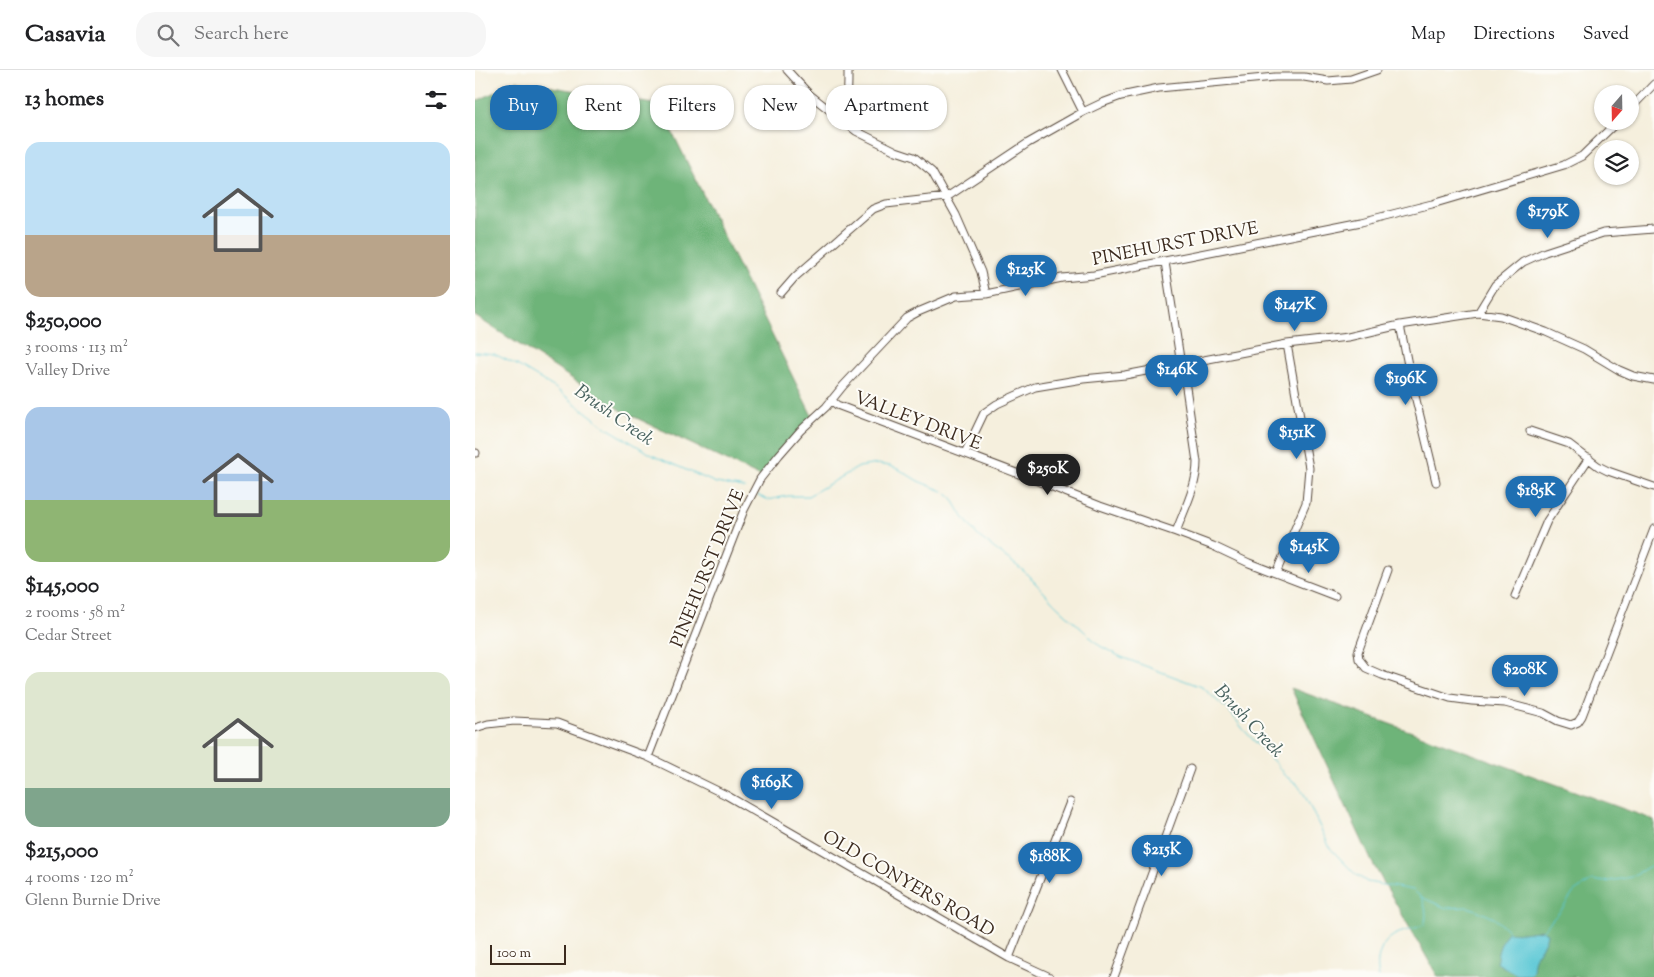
<!DOCTYPE html>
<meta charset="utf-8">
<style>
body{margin:0;font-family:"Sorts Mill Goudy",serif;background:#f6f6f6;color:#202124;height:100vh;display:flex;flex-direction:column;font-size:19px;white-space:nowrap}
*{box-sizing:border-box;margin:0}
p{font-size:16px;color:#757577}
.icon{flex:none;width:28px;height:28px;fill:none;stroke:currentColor;stroke-width:2;stroke-linecap:round;stroke-linejoin:round}
.map{position:relative;flex:1;overflow:hidden}
.panel{display:flex;flex-direction:column;background:#fff;width:475px}
.panel>*{flex:none}
.hud{position:absolute;left:15px;top:15px;width:475px;height:45px;display:flex;gap:10px}
.needle{width:32px;rotate:200deg}
.controls{position:absolute;left:1119px;top:15px;display:grid;gap:10px}
.controls a{display:grid;place-items:center;width:45px;height:45px;border-radius:50%;background:#fff;box-shadow:0 1px 4px #0004;font-size:25px}
.scale{position:absolute;left:15px;bottom:12px;width:76px;box-sizing:border-box;padding-left:5px;border:2px solid #3b2a1e;border-top:0;font-size:14px;line-height:18px;white-space:nowrap;color:#3b2a1e;-webkit-text-stroke:4px #fdfcf7;paint-order:stroke}
.price{position:absolute;translate:-50% -42px;padding:0 11px;border-radius:18px;background:#1f6fb2;color:#fff;font-size:16px;line-height:32px;filter:drop-shadow(0 1px 2px #0008)}
.price::after{content:'';position:absolute;left:50%;top:30px;width:15px;height:11px;margin-left:-8px;background:inherit;clip-path:polygon(0 0,100% 0,50% 100%)}
.price.on{background:#222;color:#fff}
ul{padding:0;list-style:none}
li{display:grid;align-content:center;gap:10px;height:265px;padding:0 25px}
li span{display:grid;place-items:center;height:155px;border-radius:15px;color:#555}
li>.icon{margin-inline-start:auto}
span .icon{width:90px;height:90px;fill:#fffc;stroke-width:1}
li b{font-size:21px}
h2{display:flex;justify-content:space-between;align-items:center;height:60px;padding:0 25px;font-size:21px}
.chip{padding:0 18px;border-radius:20px;background:#fff;box-shadow:0 1px 4px #0004;font-size:18px;line-height:45px}
.chip.on{background:#1f6fb2;color:#fff}
header{display:flex;align-items:center;gap:30px;box-sizing:border-box;height:70px;padding:0 25px;background:#fff;border-bottom:1px solid #e0e0e0}
header strong{font-size:24px}
nav{display:flex;gap:28px;margin-inline-start:auto;font-size:18px}
.search{width:350px;height:45px;background:#f6f6f6;display:flex;align-items:center;gap:12px;box-sizing:border-box;padding:0 18px;border-radius:20px;color:#757577;font-size:19px}
main{display:flex;flex:1;min-height:0}
.map>svg:first-child{display:block}
</style>
<header>
<strong>Casavia</strong>
<div class="search"><svg class="icon" aria-label="search" viewBox="0 0 24 24"><circle cx="10" cy="10" r="6"/><path d="M15 15l6 6"/></svg>Search here</div>
<nav><a>Map</a><a>Directions</a><a>Saved</a></nav>
</header>
<main>
<section class="panel">
<h2>13 homes<svg class="icon" aria-label="filters" viewBox="0 0 24 24"><path d="M4 7h16M4 17h16"/><circle cx="9" cy="7" r="2"/><circle cx="15" cy="17" r="2"/></svg></h2>
<ul>
<li><span style="background:linear-gradient(#bfe0f5 60%,#b9a48a 0)"><svg class="icon" aria-label="home" viewBox="0 0 24 24"><path d="M3 11l9-7 9 7M6 9v11h12V9"/></svg></span><div><b>$250,000</b><p>3 rooms · 113 m²</p><p>Valley Drive</p></div></li>
<li><span style="background:linear-gradient(#a9c7e8 60%,#8fb573 0)"><svg class="icon" aria-label="home" viewBox="0 0 24 24"><path d="M3 11l9-7 9 7M6 9v11h12V9"/></svg></span><div><b>$145,000</b><p>2 rooms · 58 m²</p><p>Cedar Street</p></div></li>
<li><span style="background:linear-gradient(#dfe7d0 75%,#7fa58c 0)"><svg class="icon" aria-label="home" viewBox="0 0 24 24"><path d="M3 11l9-7 9 7M6 9v11h12V9"/></svg></span><div><b>$215,000</b><p>4 rooms · 120 m²</p><p>Glenn Burnie Drive</p></div></li>
</ul>
</section>
<div class="map">
<svg width="1179" height="907" viewBox="0 0 1179 907">
<rect width="100%" height="100%" fill="#fdfcf7"/>
<filter id="ink" filterUnits="userSpaceOnUse"><feTurbulence type="fractalNoise" baseFrequency=".02" numOctaves="2"/><feDisplacementMap in="SourceGraphic" scale="10" xChannelSelector="R" yChannelSelector="G"/><feConvolveMatrix kernelMatrix="1 2 1 2 8 2 1 2 1" color-interpolation-filters="sRGB"/></filter>
<filter id="wash" filterUnits="userSpaceOnUse"><feTurbulence type="fractalNoise" baseFrequency=".0096" numOctaves="4" result="noise"/><feDisplacementMap in="SourceGraphic" scale="20" xChannelSelector="R" yChannelSelector="G"/><feGaussianBlur stdDeviation="1.12" result="paint"/><feColorMatrix in="noise" values="0 0 0 0 0 0 0 0 0 0 0 0 0 0 0 0 0 1.4 0 .05"/><feComposite in="paint" operator="in"/></filter>
<g filter="url(#wash)">
<rect width="100%" height="100%" fill="#f5efdd"/>
<path fill="#6eb479" stroke="#546f4c" d="M42 11 184 35 338 348 286 407 149 342 0 246V32Z
M816 618 1179 750V907H963L897 792Z"/>
<path fill="#5cc8d5" stroke="#4c797a" d="M1067 860 1072 863C1072 874 1060 882 1059 893 1058 899 1059 900 1056 905H1042L1022 893C1021 884 1027 869 1033 862L1048 863Z"/>
<g fill="none" stroke-linecap="round" stroke-linejoin="round">
<path stroke="#5cc8d5" stroke-width="1" d="M0 282 19 284 42 295 80 318 132 358 179 386 241 413 270 418
M283 425 292 430 313 426H333L384 397 402 394 415 396 425 400 443 411 470 422 477 428 488 447 503 466 550 502 580 534 625 576 646 587 727 617 755 642 768 659 803 696 809 705 822 714 829 724 855 778 880 804 892 812 938 820 946 827 971 838 992 837 999 839 1019 848 1035 862
M1067 861 1088 838 1099 822 1118 810 1129 812 1156 807 1175 796H1179
M904 907C902 896 902 890 906 880 914 861 932 862 949 855 953 845 950 837 947 827"/>
</g>
</g>
<g filter="url(#ink)">
<g fill="none" stroke-linecap="round" stroke-linejoin="round">
<defs>
<path id="minor" d="M312 0 334 24 381 61 421 81 439 87 457 102 481 145 506 202 511 224
M587 0 608 42
M1155 39 1179 14
M364 48C374 37 373 14 373 0
M690 192 706 295 709 304 722 392C722 416 709 440 701 462
M306 223 320 207 398 139 411 134 472 127 553 73 608 42 627 33 646 26 684 18 800 7H829L853 11 876 9 902 0
M1003 243 1020 215 1048 192 1070 182 1128 163 1179 159
M925 255 935 305 961 412
M356 330 362 335 565 412 625 436 701 462 738 476 774 493 860 526
M1055 361 1094 374 1123 396 1133 401 1179 417
M0 383H1
M490 383 509 343 522 334 560 317 608 309 650 305 812 274 873 267 925 255 1003 243 1026 246 1071 262 1109 279 1144 300 1158 306 1179 310
M913 500 883 582 884 589 891 598 907 605 975 628 997 631 1030 633 1068 643 1083 651 1096 655 1103 652 1107 646 1179 459
M801 503 831 433 834 398 812 274
M1040 526 1072 451 1114 388
M0 658 13 654 39 651 82 653 173 687 251 725 534 888 575 907
M173 687 269 440 285 409 304 385 325 361 351 337 368 316 432 248 443 242 481 226 511 224 587 208 619 205 886 152 957 134 1089 95 1107 86 1143 51
M534 888 595 732
M639 907 715 699"/>
</defs>
<use href="#minor" stroke="#57483b" stroke-width="9"/>
<use href="#minor" stroke="#fff" stroke-width="7"/>
</g>
</g>
<g text-anchor="middle" stroke-width="4" stroke-linejoin="round" paint-order="stroke">
<g font-size="18" fill="#3b2a1e" stroke="#fdfcf7">
<text transform="translate(700 173) rotate(-11)" y="6">PINEHURST DRIVE</text>
<text transform="translate(443 350) rotate(21)" y="6">VALLEY DRIVE</text>
<text transform="translate(232 498) rotate(-68)" y="6">PINEHURST DRIVE</text>
<text transform="translate(434 813) rotate(30)" y="6">OLD CONYERS ROAD</text>
</g>
<g font-size="19" font-style="italic" fill="#47615e" stroke="#fdfcf7">
<text transform="translate(140 344) rotate(35)" y="7">Brush Creek</text>
<text transform="translate(775 650) rotate(47)" y="7">Brush Creek</text>
</g>
</g>
</svg>
<div class="controls">
<a><svg class="needle" viewBox="-14 -14 28 28"><path d="M0-13l5 13h-10z" fill="#e53935"/><path d="M0 13l5-13h-10z" fill="#757577"/></svg></a>
<a><svg class="icon" aria-label="layers" viewBox="0 0 24 24"><path d="M12 4l9 5-9 5-9-5zM3 14l9 5 9-5"/></svg></a>
</div>
<div class="scale">100 m</div>
<b class="price" style="left:1073px;top:169px">$179K</b>
<b class="price" style="left:551px;top:227px">$125K</b>
<b class="price" style="left:820px;top:262px">$147K</b>
<b class="price" style="left:702px;top:327px">$146K</b>
<b class="price" style="left:931px;top:336px">$196K</b>
<b class="price" style="left:822px;top:390px">$151K</b>
<b class="price on" style="left:573px;top:426px">$250K</b>
<b class="price" style="left:1061px;top:448px">$185K</b>
<b class="price" style="left:834px;top:504px">$145K</b>
<b class="price" style="left:1050px;top:627px">$208K</b>
<b class="price" style="left:297px;top:740px">$169K</b>
<b class="price" style="left:687px;top:807px">$215K</b>
<b class="price" style="left:575px;top:814px">$188K</b>
<div class="hud">
<a class="chip on">Buy</a>
<a class="chip">Rent</a>
<a class="chip">Filters</a>
<a class="chip">New</a>
<a class="chip">Apartment</a>
</div>
</div>
</main>
